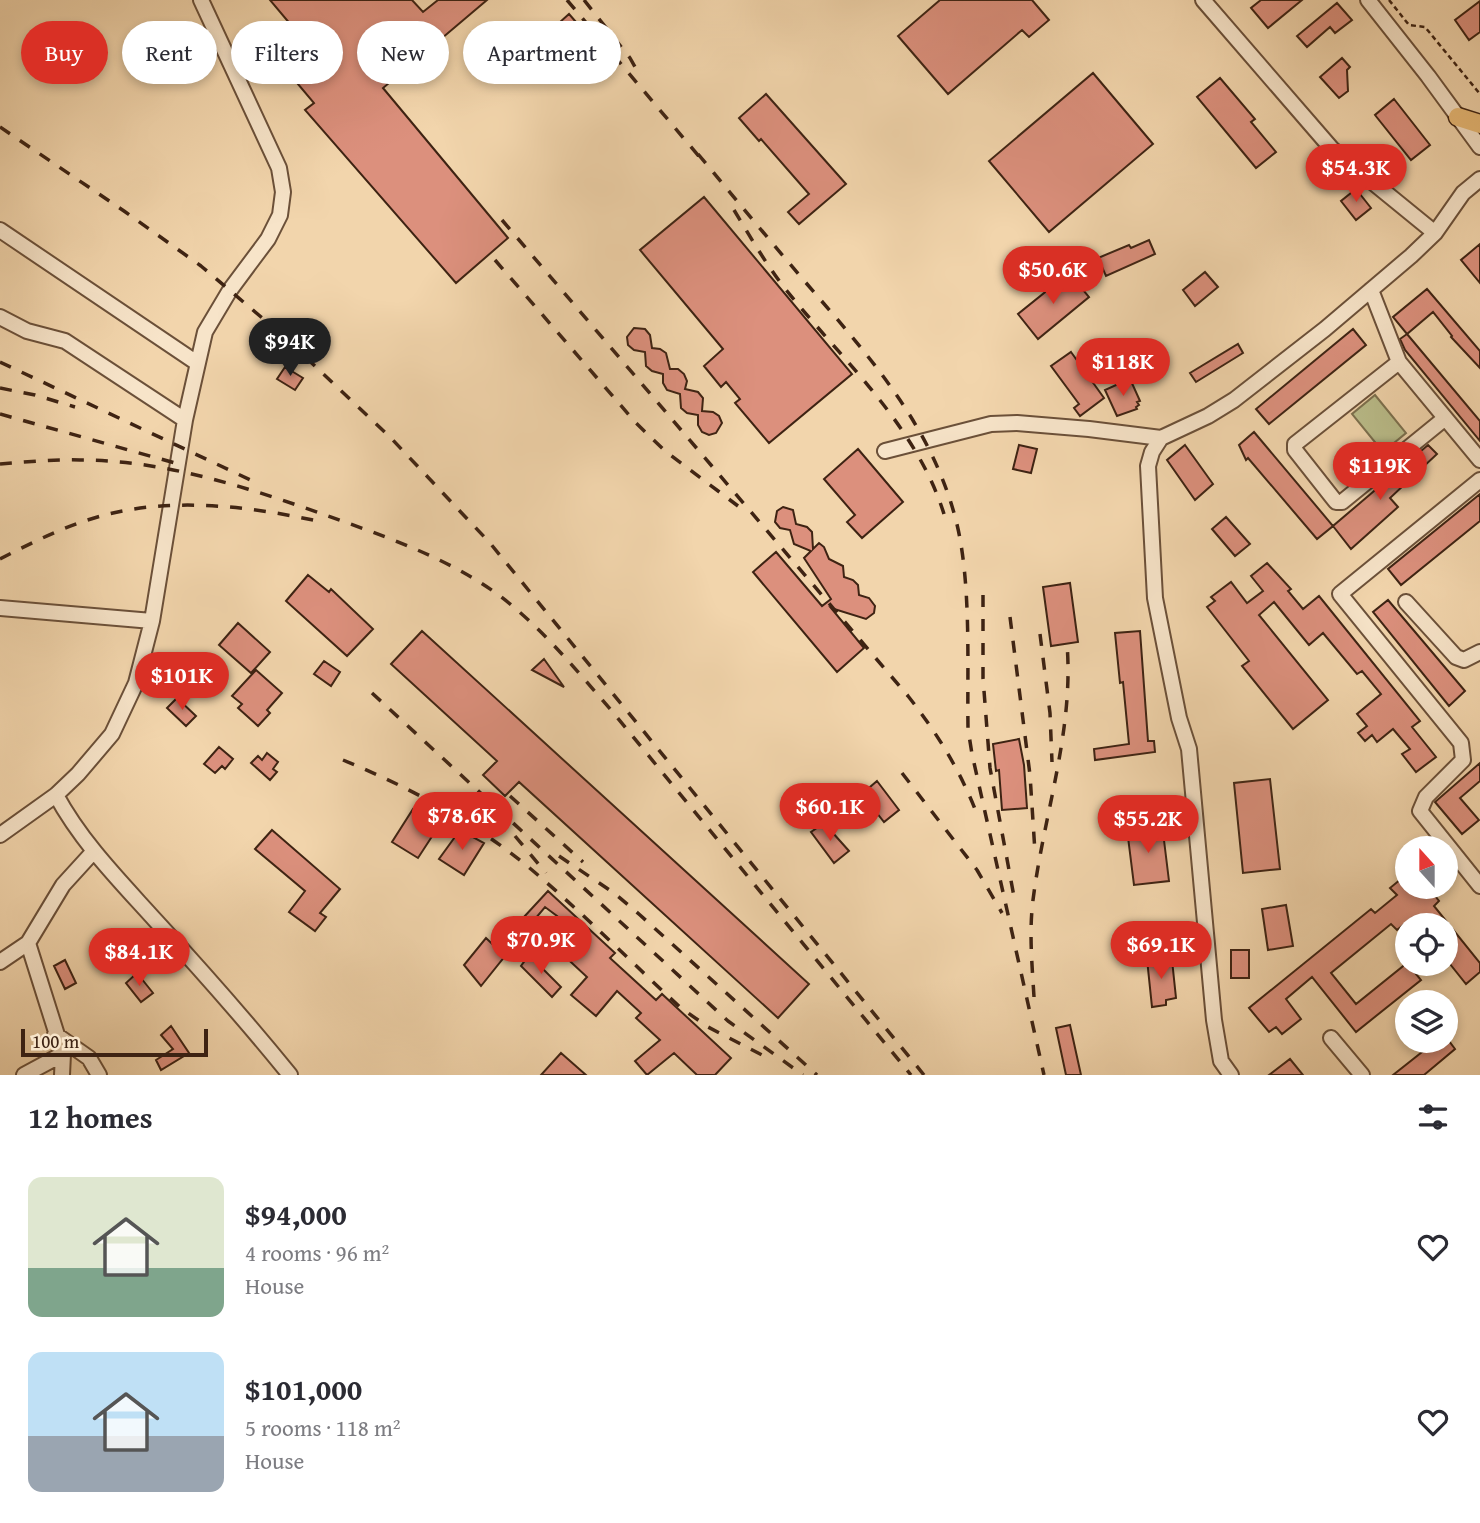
<!DOCTYPE html>
<meta charset="utf-8">
<style>
body{margin:0;font-family:"Gentium Book Plus",serif;background:#f7f7f7;color:#2b2b33;height:100vh;display:flex;flex-direction:column;font-size:26px;white-space:nowrap}
*{box-sizing:border-box;margin:0}
p{font-size:23px;color:#7c7c81}
.icon{flex:none;width:38px;height:38px;fill:none;stroke:currentColor;stroke-width:2;stroke-linecap:round;stroke-linejoin:round}
.map{position:relative;height:1075px;overflow:hidden}
.panel{display:flex;flex-direction:column;background:#fff;flex:1}
.panel>*{flex:none}
.banner{position:absolute;left:21px;top:21px;width:700px;height:63px;display:flex;gap:14px}
.needle{width:46px;rotate:339deg}
.tools{position:absolute;left:1395px;top:836px;display:grid;gap:14px}
.tools a{display:grid;place-items:center;width:63px;height:63px;border-radius:50%;background:#fff;box-shadow:0 4px 10px #0003;font-size:35px}
.scale{position:absolute;left:21px;bottom:18px;width:187px;box-sizing:border-box;padding-left:7px;border:4px solid #3e2313;border-top:0;font-size:19px;line-height:24px;white-space:nowrap;color:#3e2313;-webkit-text-stroke:5px #f7e4c9;paint-order:stroke}
.price{position:absolute;translate:-50% -60px;padding:0 16px;border-radius:24px;background:#d93025;color:#fff;font-size:23px;line-height:46px;filter:drop-shadow(0 2px 4px #0008)}
.price::after{content:'';position:absolute;left:50%;top:42px;width:21px;height:16px;margin-left:-10px;background:inherit;clip-path:polygon(0 0,100% 0,50% 100%)}
.price.on{background:#222;color:#fff}
ul{padding:0;list-style:none}
li{display:flex;align-items:center;gap:21px;height:175px;padding:0 28px}
li span{display:grid;place-items:center;flex:none;width:196px;height:140px;border-radius:14px;color:#555}
li>.icon{margin-inline-start:auto}
span .icon{width:84px;height:84px;fill:#fffc;stroke-width:1}
li b{font-size:30px}
h2{display:flex;justify-content:space-between;align-items:center;height:84px;padding:0 28px;font-size:30px}
.pill{padding:0 24px;border-radius:32px;background:#fff;box-shadow:0 4px 10px #0003;font-size:24px;line-height:63px}
.pill.on{background:#d93025;color:#fff}
.map>svg:first-child{display:block}
</style>
<div class="map">
<svg width="1480" height="1075" viewBox="0 0 1480 1075">
<rect width="100%" height="100%" fill="#f2d5ac"/>
<filter id="stains"><feTurbulence type="fractalNoise" baseFrequency=".00286" numOctaves="4"/><feColorMatrix values="0 0 0 0 .2 0 0 0 0 .09 0 0 0 0 .02 0 0 0 .5 -.17"/></filter>
<radialGradient id="worn" r=".72"><stop offset=".6" stop-color="#630" stop-opacity="0"/><stop offset="1" stop-color="#630" stop-opacity=".3"/></radialGradient>
<path fill="#babd8a" stroke="#7c704e" stroke-width="2" d="M1375 395 1406 433 1383 452 1352 414Z"/>
<path fill="#dc907d" stroke="#3e2313" stroke-width="2" d="M270 0H412L423 12 438 0H487L383 88 508 238 456 283 305 110 314 103 282 65 307 44Z
M940 0H1032L1049 20 1029 37 1022 30 948 94 898 36Z
M1261 0H1302L1268 28 1251 8Z
M1480 1V32L1469 40 1455 20Z
M1337 3 1352 20 1335 33 1330 27 1307 47 1297 36Z
M569 14 596 45 578 60 565 43 572 37 560 22Z
M495 28 506 40 479 64 467 51Z
M1342 58 1350 67 1347 70 1348 91 1339 98 1320 77Z
M1093 73 1153 144 1049 232 989 161Z
M1220 78 1255 119 1251 122 1276 152 1256 168 1197 97Z
M766 94 846 184 799 224 788 212 809 194 761 139 759 141 739 118Z
M1394 99 1430 145 1411 160 1375 115Z
M1356 189 1371 208 1356 220 1341 201Z
M704 197 852 374 769 443 735 403 740 399 726 382 721 387 704 366 723 349 640 250Z
M1149 240 1155 254 1106 276 1098 258 1129 245 1131 248Z
M1480 244V283L1461 260Z
M1205 272 1218 287 1195 306 1183 290Z
M1069 273 1089 297 1038 339 1018 314Z
M1427 289 1480 351V368L1451 337 1452 336 1433 312 1407 334 1393 317Z
M634 328 645 329 650 335 652 348 660 349 666 353 670 369H678L684 374 687 381 685 389 698 392 703 398 702 411 713 412 719 416 722 423 716 433 709 435 702 432 698 425V415L687 413 681 408 680 394 667 390 663 383V374L652 371 646 366 645 352 634 350 628 345 627 337Z
M1353 329 1366 345 1269 424 1256 409Z
M1407 334 1480 421V441L1405 350 1400 339Z
M1238 344 1243 353 1196 382 1190 373Z
M1071 352 1104 398 1080 416 1074 408 1079 404 1051 366Z
M285 367 303 378 295 390 277 379Z
M1127 380 1128 382 1131 381 1140 401 1137 402 1139 405 1136 407 1137 409 1117 416 1105 390Z
M1254 432 1333 526 1317 539 1248 458 1246 460 1239 445Z
M1019 445 1037 449 1031 473 1013 469Z
M1185 445 1213 484 1195 500 1167 460Z
M1428 445 1437 454 1390 498 1398 507 1351 549 1333 526Z
M858 449 903 502 862 538 847 522 855 515 824 479Z
M1480 494V521L1401 585 1388 569Z
M783 507 793 510 796 524 807 527 812 532 813 549 819 543 824 547 829 559 843 566 844 577 853 580 858 585 859 595 869 598 875 606 874 613 866 619 831 608 864 648 837 672 753 572 776 552 822 606 831 599 804 558 811 551 794 544 790 530 780 528 775 522 777 511Z
M1226 517 1250 544 1235 556 1212 529Z
M1267 563 1291 589 1288 591 1303 609 1319 596 1420 721 1412 727 1436 757 1416 772 1402 754 1410 749 1393 729 1377 742 1372 735 1365 741 1358 733 1367 726 1357 714 1381 694 1362 671 1357 674 1323 633 1309 645 1274 602 1259 615 1328 700 1293 729 1242 666 1249 661 1207 607 1215 601 1211 597 1231 582 1247 603 1263 591 1251 576Z
M308 575 329 592 331 589 373 629 347 656 286 601Z
M1070 583 1078 642 1051 646 1043 587Z
M1388 600 1465 691 1449 706 1373 612Z
M238 623 270 652 251 673 219 645Z
M422 631 809 984 778 1018 519 782 505 796 483 775 497 761 391 664Z
M1140 631 1148 741H1154L1155 752 1095 760 1094 749 1129 744 1123 682 1120 683 1115 633Z
M544 659 564 687 532 670Z
M324 661 340 672 331 686 314 674Z
M256 670 282 693 267 710 270 713 258 726 238 708 242 704 232 696Z
M177 698 196 716 186 726 167 708Z
M1019 739 1024 765 1027 808 1002 810 999 770 996 771 993 744Z
M219 747 233 759 225 769 222 766 215 773 204 764Z
M267 753 278 762 273 769 277 772 270 780 251 763 258 756 262 760Z
M1480 763V781L1460 798 1479 820 1462 834 1435 802Z
M1270 779 1280 869 1243 873 1234 783Z
M877 781 899 810 884 822 862 794Z
M420 807 442 821 418 858 392 842 413 809 417 812Z
M824 823 849 851 834 863 811 832Z
M1162 824 1169 881 1134 885 1127 829Z
M272 830 340 889 320 913 326 917 315 931 289 912 305 891 255 849Z
M460 830 484 843 464 875 439 859Z
M1407 874V887H1428L1439 901 1434 906 1480 963V972L1466 984 1446 959V926H1419L1412 918 1397 930 1391 924 1331 973 1356 1004 1407 963 1421 980 1356 1032 1312 977 1286 999 1301 1019 1282 1034 1276 1027 1269 1032 1249 1008 1371 909 1375 913 1397 895 1390 888Z
M548 891 615 953 610 958 656 1000 662 994 731 1058 715 1075H697L674 1053 647 1075 635 1061 660 1040 636 1018 641 1013 617 991 596 1016 571 995 587 977 543 936 557 916 545 907 530 925 523 918Z
M1286 905 1293 946 1268 950 1262 909Z
M486 938 505 956 481 986 464 965Z
M1231 950H1249V978H1231Z
M529 955 561 987 552 997 521 966Z
M1160 958V961L1172 960 1176 998 1166 1000V1005L1152 1007 1147 959Z
M65 960 76 983 65 989 54 966Z
M137 973 153 993 141 1002 126 983Z
M1070 1025 1081 1075H1066L1056 1028Z
M171 1026 189 1053 161 1070 156 1060 173 1049 161 1035Z
M1436 1041H1449L1455 1049 1424 1075H1393Z
M561 1053 586 1075H541Z
M1290 1059 1303 1075H1269Z"/>
<g fill="none" stroke-linecap="round" stroke-linejoin="round">
<defs>
<path id="minor" d="M1203 0 1332 149 1435 233
M1368 0 1428 76 1480 147
M0 230 197 363
M1371 290 1399 362 1480 460
M0 317 27 331 65 341 185 420
M1399 362 1295 444V450L1332 497 1336 502H1342L1444 419
M885 451 991 424 1017 423 1089 429 1161 438
M1480 480 1340 594 1461 743 1463 760 1426 797 1420 811 1480 886
M1406 602 1456 657 1464 660 1480 652
M0 608 152 621
M56 795C82 843 120 881 156 921 202 971 247 1022 290 1075
M0 835 56 795 78 774 112 734 136 683 152 621 185 420 205 332 230 290 268 239 280 215 283 192 279 168 201 0
M0 962 28 943
M55 1034 89 1058 99 1075
M1331 1038 1362 1075
M24 1075 63 1054
M62 1075 63 1054 28 943 63 885 94 851
M1231 1075 1221 1061 1214 1020 1189 749 1179 718 1155 598 1148 466 1152 452 1161 438 1208 416 1234 400 1325 329 1411 256 1435 233 1463 193 1480 179"/>
<path id="major" d="M1458 117 1480 124"/>
</defs>
<use href="#minor" stroke="#6b5039" stroke-width="18"/>
<use href="#major" stroke="#3e2313" stroke-width="21"/>
<path stroke="#3e2313" stroke-width="2.5" stroke-dasharray="5 3.5" stroke-linecap="butt" d="M1389 0 1409 25 1425 27 1480 94"/>
<use href="#minor" stroke="#f7e4c9" stroke-width="14"/>
<use href="#major" stroke="#e9ba76" stroke-width="18"/>
<path stroke="#3e2313" stroke-width="3.5" stroke-dasharray="12 12" stroke-linecap="butt" d="M567 0 702 160
M584 0 630 58 640 76
M0 127 124 211 201 266 280 333 390 437 490 543 924 1075
M698 154C734 197 770 241 807 284 867 354 928 421 954 513 972 575 967 663 968 729L972 754 1044 1075
M734 210C751 238 767 266 787 291 844 362 916 425 944 514
M502 220 908 696C937 733 960 770 977 814
M495 260 636 423 665 451 738 506
M0 362 259 484
M0 388 35 395 75 407
M0 414 175 463
M0 464C26 462 53 459 80 460 170 460 258 491 342 521 398 541 452 561 500 596 542 628 577 671 611 710L911 1075
M0 559C35 541 71 523 109 514 177 497 254 507 322 522
M983 595V678L990 768 1015 902
M1010 617 1030 775 1035 852
M1040 634 1050 713 1052 762
M372 693 728 1021 803 1075
M343 760C411 788 476 823 532 870 584 914 632 963 681 1008L708 1027 762 1055
M902 773 977 870 1002 913
M510 796 583 862
M515 836 546 873
M559 856 614 893 640 915 817 1075
M1034 997C1032 964 1029 932 1033 900 1044 813 1074 731 1067 644"/>
</g>
<rect width="100%" height="100%" filter="url(#stains)"/>
<rect width="100%" height="100%" fill="url(#worn)"/>
</svg>
<div class="tools">
<a><svg class="needle" viewBox="-14 -14 28 28"><path d="M0-13l5 13h-10z" fill="#e53935"/><path d="M0 13l5-13h-10z" fill="#7c7c81"/></svg></a>
<a><svg class="icon" aria-label="locate" viewBox="0 0 24 24"><circle cx="12" cy="12" r="6"/><path d="M12 2v4M12 18v4M2 12h4M18 12h4"/></svg></a>
<a><svg class="icon" aria-label="layers" viewBox="0 0 24 24"><path d="M12 4l9 5-9 5-9-5zM3 14l9 5 9-5"/></svg></a>
</div>
<div class="scale">100 m</div>
<b class="price" style="left:1356px;top:204px">$54.3K</b>
<b class="price" style="left:1053px;top:306px">$50.6K</b>
<b class="price on" style="left:290px;top:378px">$94K</b>
<b class="price" style="left:1123px;top:398px">$118K</b>
<b class="price" style="left:1380px;top:502px">$119K</b>
<b class="price" style="left:182px;top:712px">$101K</b>
<b class="price" style="left:830px;top:843px">$60.1K</b>
<b class="price" style="left:462px;top:852px">$78.6K</b>
<b class="price" style="left:1148px;top:855px">$55.2K</b>
<b class="price" style="left:541px;top:976px">$70.9K</b>
<b class="price" style="left:1161px;top:981px">$69.1K</b>
<b class="price" style="left:139px;top:988px">$84.1K</b>
<div class="banner">
<a class="pill on">Buy</a>
<a class="pill">Rent</a>
<a class="pill">Filters</a>
<a class="pill">New</a>
<a class="pill">Apartment</a>
</div>
</div>
<section class="panel">
<h2>12 homes<svg class="icon" aria-label="filters" viewBox="0 0 24 24"><path d="M4 7h16M4 17h16"/><circle cx="9" cy="7" r="2"/><circle cx="15" cy="17" r="2"/></svg></h2>
<ul>
<li><span style="background:linear-gradient(#dfe7d0 65%,#7fa58c 0)"><svg class="icon" aria-label="home" viewBox="0 0 24 24"><path d="M3 11l9-7 9 7M6 9v11h12V9"/></svg></span><div><b>$94,000</b><p>4 rooms · 96 m²</p><p>House</p></div><svg class="icon" aria-label="heart" viewBox="0 0 24 24"><path d="M12 20l-8-8c-3-5 5-10 8-4 3-6 11-1 8 4z"/></svg></li>
<li><span style="background:linear-gradient(#bfe0f5 60%,#9aa5b1 0)"><svg class="icon" aria-label="home" viewBox="0 0 24 24"><path d="M3 11l9-7 9 7M6 9v11h12V9"/></svg></span><div><b>$101,000</b><p>5 rooms · 118 m²</p><p>House</p></div><svg class="icon" aria-label="heart" viewBox="0 0 24 24"><path d="M12 20l-8-8c-3-5 5-10 8-4 3-6 11-1 8 4z"/></svg></li>
</ul>
</section>
